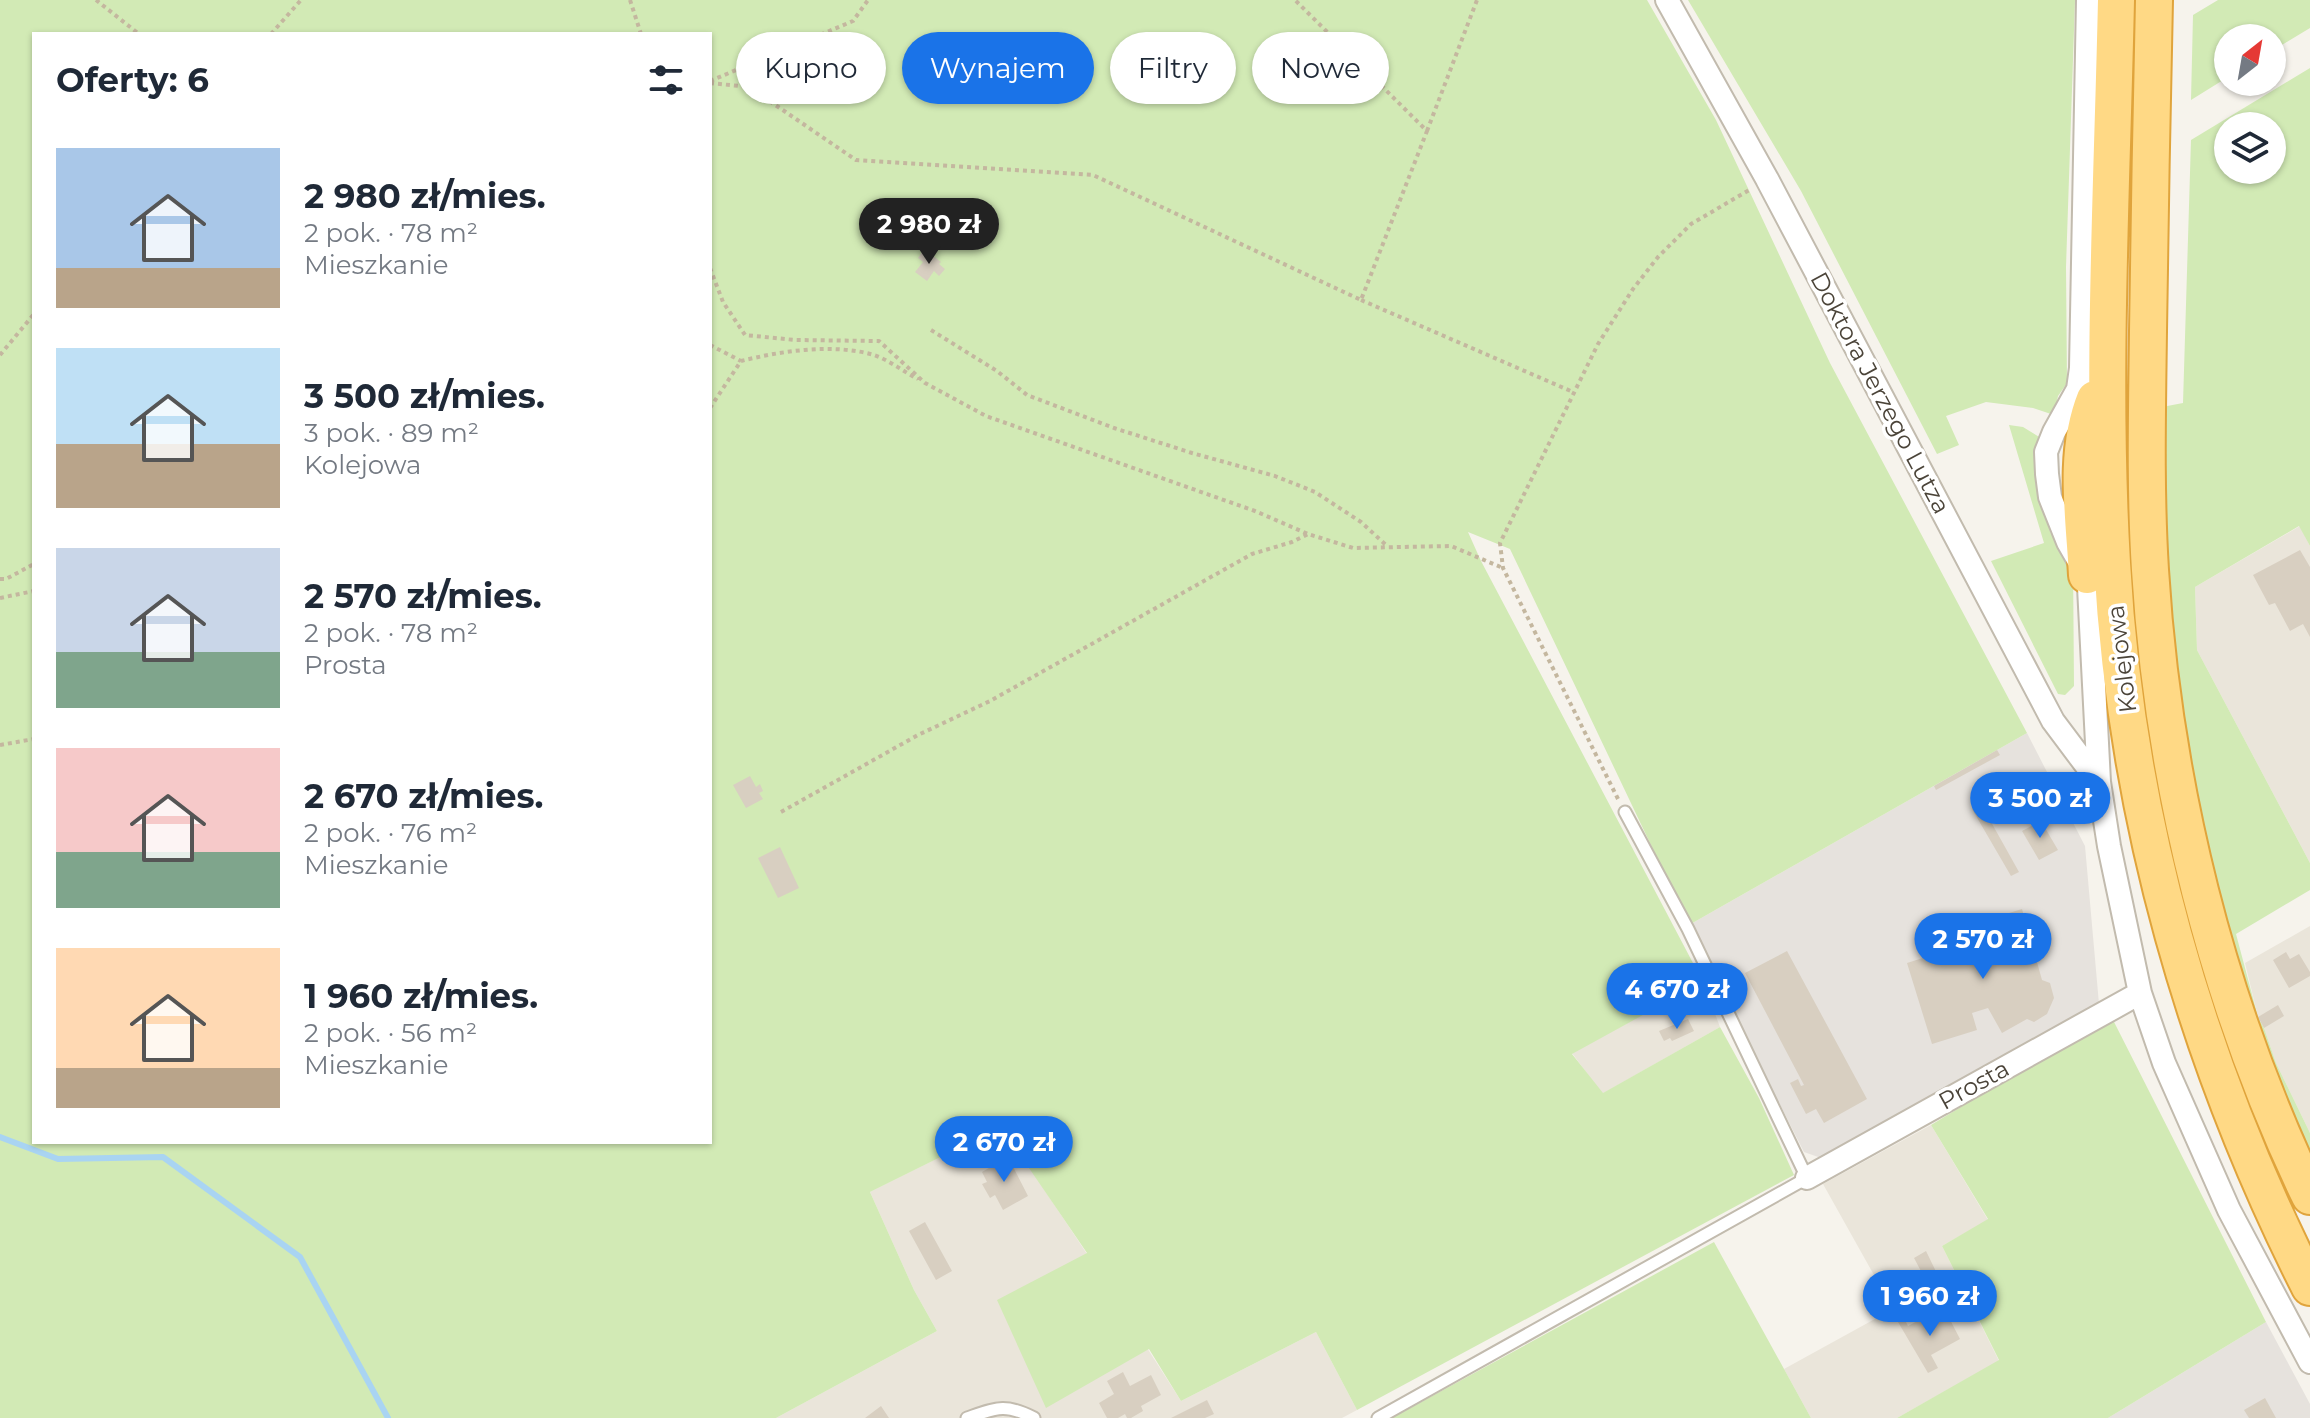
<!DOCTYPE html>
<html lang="pl">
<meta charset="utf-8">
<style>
body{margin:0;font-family:Montserrat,sans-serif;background:#f6f6f7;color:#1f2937;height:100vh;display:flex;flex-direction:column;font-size:30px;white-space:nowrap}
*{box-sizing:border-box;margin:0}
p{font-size:26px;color:#747a83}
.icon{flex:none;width:44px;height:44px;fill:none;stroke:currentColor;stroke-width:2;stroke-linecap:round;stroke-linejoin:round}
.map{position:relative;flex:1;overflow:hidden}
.details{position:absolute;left:32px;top:32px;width:680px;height:1112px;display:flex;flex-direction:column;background:#fff;border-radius:0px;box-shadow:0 2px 6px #0004}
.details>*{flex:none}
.banner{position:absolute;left:736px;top:32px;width:760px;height:72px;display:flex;gap:16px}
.needle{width:52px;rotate:31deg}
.buttons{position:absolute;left:2214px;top:24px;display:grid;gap:16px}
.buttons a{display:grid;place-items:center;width:72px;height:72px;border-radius:50%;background:#fff;box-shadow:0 2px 6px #0004;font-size:40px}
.price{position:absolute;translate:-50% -68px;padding:0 18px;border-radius:28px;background:#1a73e8;color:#fff;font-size:26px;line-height:52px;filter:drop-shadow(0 2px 4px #0008)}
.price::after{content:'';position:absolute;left:50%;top:48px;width:24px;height:18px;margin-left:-12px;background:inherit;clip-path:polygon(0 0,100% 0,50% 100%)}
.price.current{background:#222;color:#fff}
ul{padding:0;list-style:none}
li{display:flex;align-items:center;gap:24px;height:200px;padding:0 24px}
li span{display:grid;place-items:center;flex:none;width:224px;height:160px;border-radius:0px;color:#555}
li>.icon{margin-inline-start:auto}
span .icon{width:96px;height:96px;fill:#fffc;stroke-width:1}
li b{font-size:34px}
h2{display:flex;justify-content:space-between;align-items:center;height:96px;padding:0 24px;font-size:34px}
.pill{padding:0 28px;border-radius:36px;background:#fff;box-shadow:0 2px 6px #0004;font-size:28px;line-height:72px}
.pill.current{background:#1a73e8;color:#fff}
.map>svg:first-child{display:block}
</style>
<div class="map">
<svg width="2310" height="1418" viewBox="0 0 2310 1418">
<rect width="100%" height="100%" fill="#f6f3ec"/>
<path fill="#eae5da" d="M2300 526 2310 546V863L2197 650 2195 587Z
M2310 926V1133L2276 1063 2264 1028 2258 1017 2245 963Z
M1703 982 1720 1027 1602 1094 1572 1053Z
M1931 1125 1988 1220 1942 1246 1999 1361 1897 1418H1811L1784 1369 1893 1309 1823 1184Z
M1002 1126 1087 1254 1181 1401 1316 1332 1357 1410 1342 1418H776L937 1331 914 1290 870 1192Z"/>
<path fill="#e6e2dd" d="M2027 733 2085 846 2099 1004 1821 1158 1804 1152 1689 925Z
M2266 1322 2310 1404V1418H2108Z"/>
<path fill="#d2eab5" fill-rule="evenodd" d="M0 0H1647L1716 120 1830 363 2027 733 1689 925 1510 549 1468 532 1481 561 1703 982 1572 1054 1603 1093 1720 1027 1759 1098 1794 1175 1357 1410 1316 1332 1181 1401 1149 1349 1046 1408 997 1300 1087 1253 1001 1127 870 1192 914 1290 937 1331 776 1418H0ZM34 34H710V1142H34Z
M1688 0H2075L2066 267 2067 383 2058 396 2054 415 2033 408 1986 402 1946 416 1959 445 1937 454 1801 191Z
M2218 0H2310V28L2272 51V38H2228V77L2191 100 2193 15Z
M2310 68V546L2299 526 2195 587 2197 650 2310 863V890L2236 934 2258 1017 2264 1028 2276 1063 2310 1133V1160L2249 1001 2199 820 2183 731 2165 559 2162 407 2183 403 2191 140ZM2228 126H2272V170H2228Z
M2009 425 2023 427 2044 440 2034 456 2036 486 2051 534 2073 561 2074 686 2065 695 2058 694 1991 561 2044 543Z
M2111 1016 2266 1322 2108 1418H1897L1999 1360 1942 1246 1988 1219 1931 1125Z
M1714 1242 1811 1418H1392Z"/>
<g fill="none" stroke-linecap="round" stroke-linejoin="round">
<path stroke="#a9d4f2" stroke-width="6" d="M0 1137 58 1159 163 1157 300 1257 388 1418"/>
</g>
<path fill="#d8cfc1" d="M924 249 941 262 939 264 945 269 939 276 934 271 927 281 915 272 923 262 918 258Z
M2300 550 2310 567V637L2303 624 2290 631 2275 603 2269 605 2253 575Z
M1997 750 2000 755 1936 790 1934 786Z
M750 776 756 787 760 784 763 791 759 793 763 799 746 808 733 785Z
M1981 804 2019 872 2011 876 1972 809Z
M2041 821 2058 850 2039 860 2022 831Z
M780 847 799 888 778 898 758 858Z
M2022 909 2042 980 2050 983 2054 998 2047 1014 2034 1022 2027 1019 2002 1033 1988 1008 1972 1013 1977 1030 1932 1044 1907 963 1983 939 1980 931 1983 921Z
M1787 951 1867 1099 1824 1123 1816 1109 1806 1114 1790 1083 1798 1079 1801 1086 1804 1085 1745 973Z
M2286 952 2290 959 2299 954 2310 972V976L2289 988 2273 960Z
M2278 1005 2284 1016 2264 1028 2258 1017Z
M1688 1019 1694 1031 1672 1041 1670 1038 1664 1041 1659 1031Z
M1008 1157 1028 1196 1003 1210 995 1195 990 1198 982 1184 987 1182 982 1172Z
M925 1222 952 1271 936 1280 909 1231Z
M1926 1251 1945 1290 1928 1299 1914 1277 1922 1273 1914 1258Z
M1946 1312 1960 1339 1931 1355 1938 1368 1928 1373 1898 1322 1904 1318 1908 1326 1925 1317 1928 1322Z
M1123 1372 1130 1386 1151 1375 1161 1395 1141 1406 1143 1411 1131 1418H1127L1125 1414 1118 1418H1107L1099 1403 1114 1394 1107 1381Z
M2265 1398 2276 1418H2249L2244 1410Z
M1207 1400 1214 1414 1205 1418H1171Z
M881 1406 889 1418H865Z"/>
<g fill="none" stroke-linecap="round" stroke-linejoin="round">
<defs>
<path id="service" d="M967 1418C996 1408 1005 1403 1034 1418
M1378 1418 1807 1178 1688 929 1625 812"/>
<path id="minor" d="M1667 0 1767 179 2053 721 2098 781
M2088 0 2081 368 2078 389 2054 432 2046 452 2047 474 2050 497 2068 542 2087 575 2089 587 2099 782 2109 846 2140 993 2164 1063 2229 1210 2310 1362
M1807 1178 2140 993"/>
<path id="trunk" d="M2116 0C2112 187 2101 376 2112 563 2126 816 2196 1062 2310 1287
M2154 0C2152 110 2149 221 2148 331 2147 411 2145 490 2150 570 2163 784 2217 1003 2310 1196
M2087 575C2084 517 2073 454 2095 399"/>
</defs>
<use href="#service" stroke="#c2bbae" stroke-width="15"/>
<use href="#minor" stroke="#c2bbae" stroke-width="26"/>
<use href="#trunk" stroke="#e0a43c" stroke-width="40"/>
<path stroke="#c4b79f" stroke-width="4" stroke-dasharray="4 4" stroke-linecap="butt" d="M96 0 139 34
M630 0 641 34
M271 34 301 0
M710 81 853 21 868 0
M710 83 749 87 856 160 1093 175 1361 300 1427 131 1295 0
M1427 131 1477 0
M710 268 723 302 745 335 795 340 879 341 925 383 986 416 1255 511 1308 534 1353 548 1451 546 1503 568
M1361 300 1573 392
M931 330 997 371 1027 395 1114 428 1192 453 1275 476 1315 492 1361 522 1387 546
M710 345 741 361
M0 355 34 314
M710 408 741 361C781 351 833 343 874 355 889 360 904 372 918 379
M0 579H6L34 564
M0 598 34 591
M0 745 34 739
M1618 799 1503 568 1500 543 1598 344 1633 289 1658 257 1691 224 1751 189
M781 812 918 735 990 701 1252 554 1292 542 1308 534"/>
<use href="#service" stroke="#fff" stroke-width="11"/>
<use href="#minor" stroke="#fff" stroke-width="22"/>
<use href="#trunk" stroke="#ffd985" stroke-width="36"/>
</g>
<g text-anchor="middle" stroke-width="7" stroke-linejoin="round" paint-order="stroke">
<g font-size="24" fill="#4b4439" stroke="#fff">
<text transform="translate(1880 393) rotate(62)" y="8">Doktora Jerzego Lutza</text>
<text transform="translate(2122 659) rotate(-97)" y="8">Kolejowa</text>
<text transform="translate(1974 1085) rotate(-29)" y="8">Prosta</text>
</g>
</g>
</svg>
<div class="buttons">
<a><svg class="needle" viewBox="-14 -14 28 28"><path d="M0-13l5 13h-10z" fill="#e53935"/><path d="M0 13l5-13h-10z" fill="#747a83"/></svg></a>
<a><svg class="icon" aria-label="layers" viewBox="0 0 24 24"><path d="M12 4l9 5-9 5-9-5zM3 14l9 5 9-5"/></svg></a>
</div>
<b class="price current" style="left:929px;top:266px">2 980 zł</b>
<b class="price" style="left:2040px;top:840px">3 500 zł</b>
<b class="price" style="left:1983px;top:981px">2 570 zł</b>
<b class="price" style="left:1677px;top:1031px">4 670 zł</b>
<b class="price" style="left:1004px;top:1184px">2 670 zł</b>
<b class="price" style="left:1930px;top:1338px">1 960 zł</b>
<div class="banner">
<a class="pill">Kupno</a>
<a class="pill current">Wynajem</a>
<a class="pill">Filtry</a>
<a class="pill">Nowe</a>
</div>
<section class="details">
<h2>Oferty: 6<svg class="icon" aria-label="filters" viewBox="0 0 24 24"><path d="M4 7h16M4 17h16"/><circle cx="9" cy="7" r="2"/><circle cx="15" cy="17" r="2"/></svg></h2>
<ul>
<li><span style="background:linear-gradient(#a9c7e8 75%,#b9a48a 0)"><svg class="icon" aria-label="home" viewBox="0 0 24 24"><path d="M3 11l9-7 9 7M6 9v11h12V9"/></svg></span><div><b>2 980 zł/mies.</b><p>2 pok. · 78 m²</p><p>Mieszkanie</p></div></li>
<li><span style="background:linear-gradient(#bfe0f5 60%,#b9a48a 0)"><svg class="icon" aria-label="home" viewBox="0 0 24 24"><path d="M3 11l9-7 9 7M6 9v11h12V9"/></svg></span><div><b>3 500 zł/mies.</b><p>3 pok. · 89 m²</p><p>Kolejowa</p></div></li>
<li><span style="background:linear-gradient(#c9d6e8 65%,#7fa58c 0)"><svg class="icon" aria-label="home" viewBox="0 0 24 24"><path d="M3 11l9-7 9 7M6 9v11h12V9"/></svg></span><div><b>2 570 zł/mies.</b><p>2 pok. · 78 m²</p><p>Prosta</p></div></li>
<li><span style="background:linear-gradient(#f6c9c9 65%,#7fa58c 0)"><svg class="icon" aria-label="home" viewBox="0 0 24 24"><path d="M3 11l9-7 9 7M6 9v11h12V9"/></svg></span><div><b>2 670 zł/mies.</b><p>2 pok. · 76 m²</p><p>Mieszkanie</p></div></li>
<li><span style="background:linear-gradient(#ffd9b3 75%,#b9a48a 0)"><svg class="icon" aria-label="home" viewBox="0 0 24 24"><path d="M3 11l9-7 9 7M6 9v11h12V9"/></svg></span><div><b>1 960 zł/mies.</b><p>2 pok. · 56 m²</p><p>Mieszkanie</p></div></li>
</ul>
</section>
</div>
